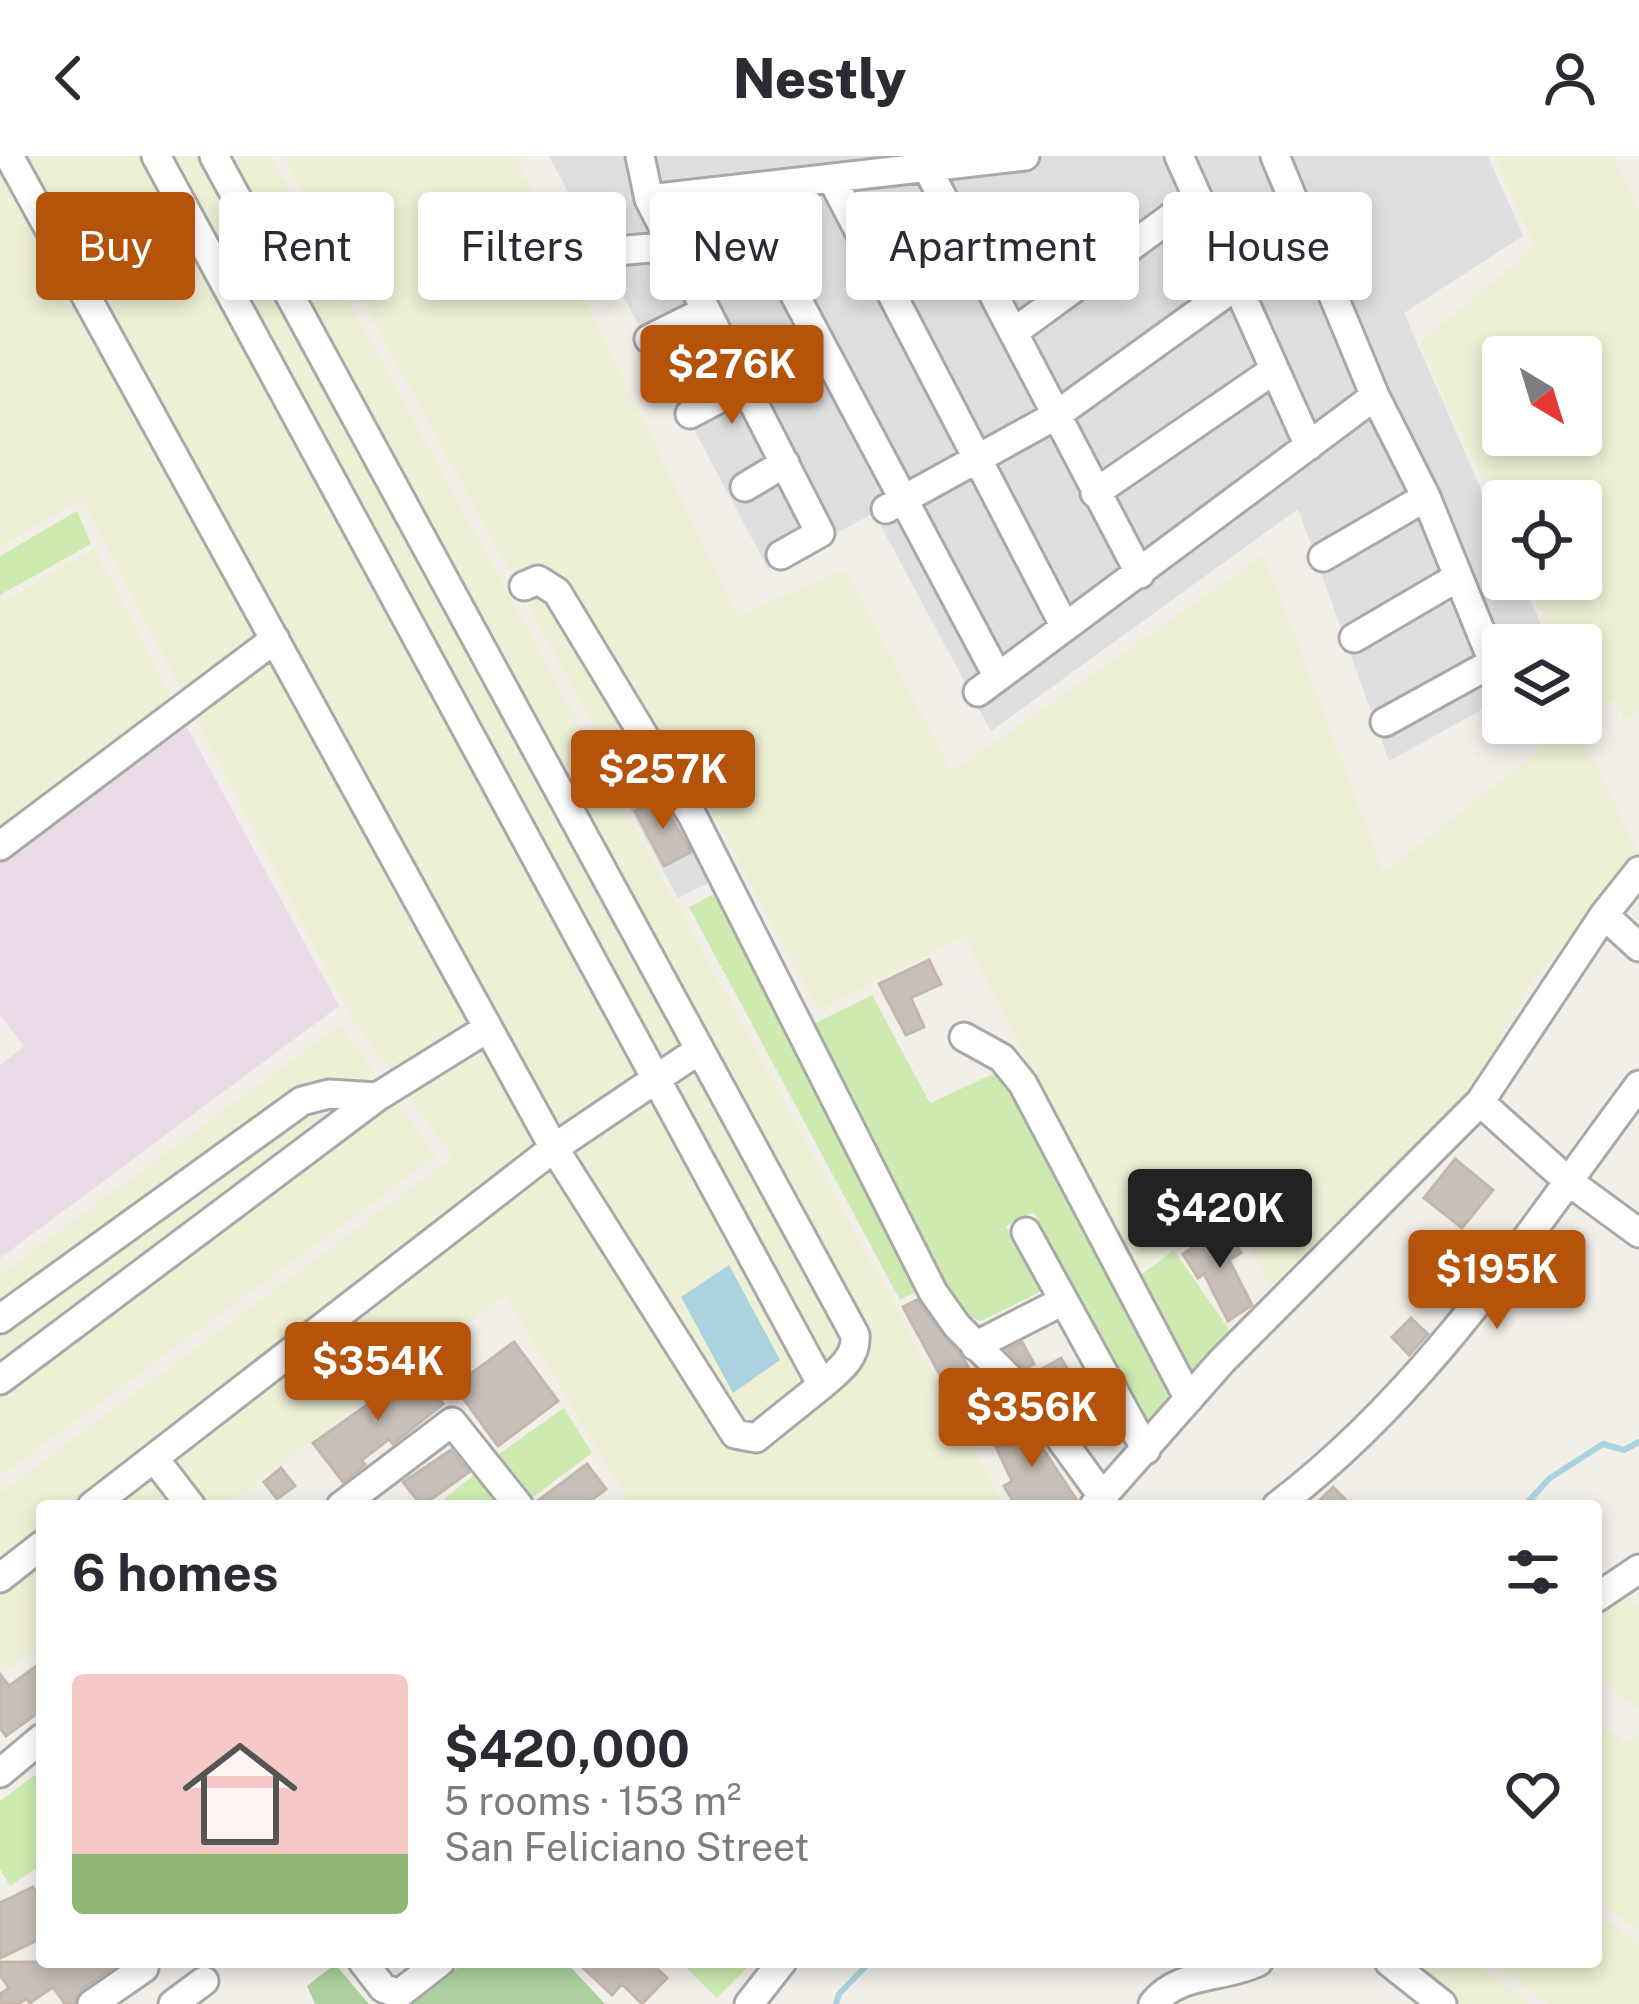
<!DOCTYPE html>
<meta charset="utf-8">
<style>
body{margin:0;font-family:"Public Sans",sans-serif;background:#f7f7f7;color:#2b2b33;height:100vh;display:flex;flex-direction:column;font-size:45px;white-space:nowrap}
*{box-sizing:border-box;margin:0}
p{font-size:39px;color:#7c7c81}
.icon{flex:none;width:66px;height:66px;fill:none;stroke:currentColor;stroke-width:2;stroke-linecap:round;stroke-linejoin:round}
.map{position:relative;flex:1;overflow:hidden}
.sheet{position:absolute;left:36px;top:1344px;width:1566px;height:468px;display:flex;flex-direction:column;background:#fff;border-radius:12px;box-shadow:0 6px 18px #0003}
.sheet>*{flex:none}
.hud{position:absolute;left:36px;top:36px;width:1569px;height:108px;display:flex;gap:24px}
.needle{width:78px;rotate:142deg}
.tools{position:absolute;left:1482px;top:180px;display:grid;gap:24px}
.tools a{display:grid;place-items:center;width:120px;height:120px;border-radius:12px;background:#fff;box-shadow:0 6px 18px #0003;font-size:60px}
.price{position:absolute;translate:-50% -102px;padding:0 27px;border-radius:12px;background:#b45309;color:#fff;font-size:39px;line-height:78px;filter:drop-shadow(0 3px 6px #0008)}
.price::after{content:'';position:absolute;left:50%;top:72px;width:36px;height:27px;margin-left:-18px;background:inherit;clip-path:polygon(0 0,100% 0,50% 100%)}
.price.active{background:#222;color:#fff}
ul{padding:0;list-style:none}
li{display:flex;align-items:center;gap:36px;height:300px;padding:0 36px}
li span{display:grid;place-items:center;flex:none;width:336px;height:240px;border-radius:12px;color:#555}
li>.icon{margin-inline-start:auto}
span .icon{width:144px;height:144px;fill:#fffc;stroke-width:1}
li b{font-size:51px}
h2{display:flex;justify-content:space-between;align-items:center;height:144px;padding:0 36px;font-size:51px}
.tag{padding:0 42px;border-radius:12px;background:#fff;box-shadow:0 6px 18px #0003;font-size:42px;line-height:108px}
.tag.active{background:#b45309;color:#fff}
header{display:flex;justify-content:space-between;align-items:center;height:156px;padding:0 36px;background:#fff;font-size:54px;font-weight:800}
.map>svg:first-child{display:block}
</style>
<header><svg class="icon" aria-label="back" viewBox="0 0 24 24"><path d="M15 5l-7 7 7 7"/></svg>Nestly<svg class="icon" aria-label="person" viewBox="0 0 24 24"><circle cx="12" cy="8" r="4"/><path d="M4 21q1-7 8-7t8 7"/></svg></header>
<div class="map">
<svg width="1639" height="1848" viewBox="0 0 1639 1848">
<rect width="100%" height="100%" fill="#f2efe9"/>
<path fill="#e0dfdf" d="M549 0H1488L1523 80 1404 157 1503 383V423H1521L1550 489H1503V542L1389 605 1298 353 991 575 874 357 768 413Z
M666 579 736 713 678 742 607 611Z"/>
<path fill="#ebdbe8" d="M187 571 339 850 0 1102V909L24 890 0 859V707Z"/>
<path fill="#eef0d5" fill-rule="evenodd" d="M0 0H270L1004 1350H631L505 1139 226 1350H42V1489L8 1515 0 1505V1338L453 1001 353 864 82 343 0 391Z
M284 0H515L738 460 845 414 952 616 1264 399 1384 716 1575 567 1639 698 1529 830 1464 951 1270 1132 1229 1048 1134 1117 964 780 818 854 668 573 612 603Z
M1494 0H1613L1639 54V555L1623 564 1614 544 1586 557 1581 546V489H1556L1526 423H1581V345H1503V372L1420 187 1535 91ZM1503 201H1581V279H1503Z
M94 392 182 563 0 698V447Z
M340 869 436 1000 0 1320V1119Z
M1624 1438 1639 1451V1554L1596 1519V1458Z
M1596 1567 1630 1587 1639 1576V1776L1596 1743Z
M1596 1754 1639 1788V1848H1547L1489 1806H1596Z
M1415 1806H1472L1531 1848H1442L1405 1819Z"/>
<path fill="#cdebb0" d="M77 355 91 388 0 439V400Z
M718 736 924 1131 900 1144 689 751Z
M872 839 930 947 1002 914 1174 1249 1150 1279 1034 1056 1006 1070 1040 1136 981 1165 966 1160 948 1139 811 869Z
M1174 1094 1232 1178 1194 1227 1137 1122Z
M564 1252 592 1297 529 1344 496 1300Z
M478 1316 504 1350H435Z
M42 1614V1708L10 1730 0 1713V1645Z
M680 1806H753L717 1842Z"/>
<path fill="#add19e" d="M465 1806H566L605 1848H411Z
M335 1808 369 1848H315L307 1830Z"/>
<path fill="#aad3df" d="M729 1109 780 1204 733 1237 681 1141Z"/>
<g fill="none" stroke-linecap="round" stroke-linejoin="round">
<path stroke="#aad3df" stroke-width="6" d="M1524 1350 1550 1322 1603 1288 1624 1294 1639 1286
M836 1848 839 1838 870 1806"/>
</g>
<path fill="#c7bfb8" stroke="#c4b6ab" stroke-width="3" d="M660 642 691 696 664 710 635 655Z
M929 804 941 828 911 842 924 871 906 879 879 828Z
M1455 1003 1493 1034 1462 1072 1424 1042Z
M1227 1070 1241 1097 1229 1104 1252 1149 1228 1165 1204 1118 1198 1122 1183 1098Z
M917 1144 965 1205 982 1237 993 1231 1007 1246 967 1269 903 1151Z
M1411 1162 1428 1178 1409 1199 1392 1181Z
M514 1186 558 1245 498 1290 454 1230Z
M1022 1186 1034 1208 1025 1213 1007 1194Z
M1061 1202 1081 1237 1059 1249 1040 1214Z
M418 1213 443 1248 393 1288 389 1283 362 1304 365 1309 343 1326 313 1287Z
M1020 1258 1076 1343 1065 1350H1016L1004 1330 1012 1325 996 1291 1015 1282 1007 1264Z
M451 1294 469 1316 422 1350 403 1326Z
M587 1308 606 1333 584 1350H537L536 1346Z
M281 1312 295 1330 277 1343 264 1326Z
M1333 1331 1352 1350H1314Z
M42 1506V1554L6 1580 0 1572V1518L9 1530Z
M33 1731 38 1741 42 1738V1782L0 1802V1747Z
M0 1806H121L82 1833 74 1848H65L53 1831 30 1847 26 1843 18 1848H0V1838L9 1832 0 1819Z
M577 1806H650L667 1822 642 1848 622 1828 612 1839Z"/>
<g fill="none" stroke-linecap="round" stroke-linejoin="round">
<defs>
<path id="minor" d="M9 0 554 992 92 1350
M156 0 822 1229C838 1215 857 1202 855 1179L214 0
M640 0 649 43 820 377 781 399
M1179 0 1309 290
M1275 0 1375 240 1426 341 1493 506
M926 10 1140 418
M833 25 1065 471
M739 34 998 521
M649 43 1025 0
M605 96 673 90
M1014 176 1196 43
M649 183 705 155
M690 258 745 229
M745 331 785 307
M1095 337 1274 214
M886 353 1055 260 1237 129
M1323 401 1426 341
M524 430 538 424 557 436 693 661 933 1136 957 1170 1036 1249 1103 1341
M1354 482 1458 421
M978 536 1375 240
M1385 566 1503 501
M0 690 275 483
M1604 759 1639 791
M964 881 1002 902 1023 928 1189 1243
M699 894 554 992 735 1278 756 1282 822 1229
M1480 946 1568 1025 1639 1077
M1026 1076 1146 1294
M0 1163 302 945 329 938 377 941
M975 1190 1063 1145
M0 1224 377 941 488 872
M154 1302 191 1350
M341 1350 452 1266 519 1350
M1094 1350 1222 1205 1480 946 1604 759 1639 715
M1277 1350C1428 1235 1527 1079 1639 929
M0 1422 42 1389
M1596 1442 1639 1413
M0 1617 42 1582
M363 1806 383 1832 399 1838 440 1806
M1389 1806 1442 1848
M92 1848 144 1812
M173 1848 204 1825
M749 1848 782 1806
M1153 1848C1179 1815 1223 1823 1258 1806"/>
</defs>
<use href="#minor" stroke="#a9a9a9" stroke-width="33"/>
<use href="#minor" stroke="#fff" stroke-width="27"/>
</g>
</svg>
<div class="tools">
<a><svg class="needle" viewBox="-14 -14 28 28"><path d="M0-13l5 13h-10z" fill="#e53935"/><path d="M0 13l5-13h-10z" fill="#7c7c81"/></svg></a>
<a><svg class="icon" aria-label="locate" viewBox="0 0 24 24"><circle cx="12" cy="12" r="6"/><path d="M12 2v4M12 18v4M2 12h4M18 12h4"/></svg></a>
<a><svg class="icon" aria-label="layers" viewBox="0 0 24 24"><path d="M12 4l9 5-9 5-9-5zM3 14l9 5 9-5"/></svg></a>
</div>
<b class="price" style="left:732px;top:271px">$276K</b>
<b class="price" style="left:663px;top:676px">$257K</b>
<b class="price active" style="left:1220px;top:1115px">$420K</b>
<b class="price" style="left:1497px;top:1176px">$195K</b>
<b class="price" style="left:378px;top:1268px">$354K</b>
<b class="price" style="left:1032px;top:1314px">$356K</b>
<div class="hud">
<a class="tag active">Buy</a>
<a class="tag">Rent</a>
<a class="tag">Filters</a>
<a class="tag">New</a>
<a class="tag">Apartment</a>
<a class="tag">House</a>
</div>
<section class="sheet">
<h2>6 homes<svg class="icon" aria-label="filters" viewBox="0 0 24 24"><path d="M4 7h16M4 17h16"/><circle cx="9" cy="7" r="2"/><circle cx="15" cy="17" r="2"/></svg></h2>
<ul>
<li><span style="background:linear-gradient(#f6c9c9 75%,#8fb573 0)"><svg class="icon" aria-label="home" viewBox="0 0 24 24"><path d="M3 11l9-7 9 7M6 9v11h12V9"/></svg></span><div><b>$420,000</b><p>5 rooms · 153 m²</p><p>San Feliciano Street</p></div><svg class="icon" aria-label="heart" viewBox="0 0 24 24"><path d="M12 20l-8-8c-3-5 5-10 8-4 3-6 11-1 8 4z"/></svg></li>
</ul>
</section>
</div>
